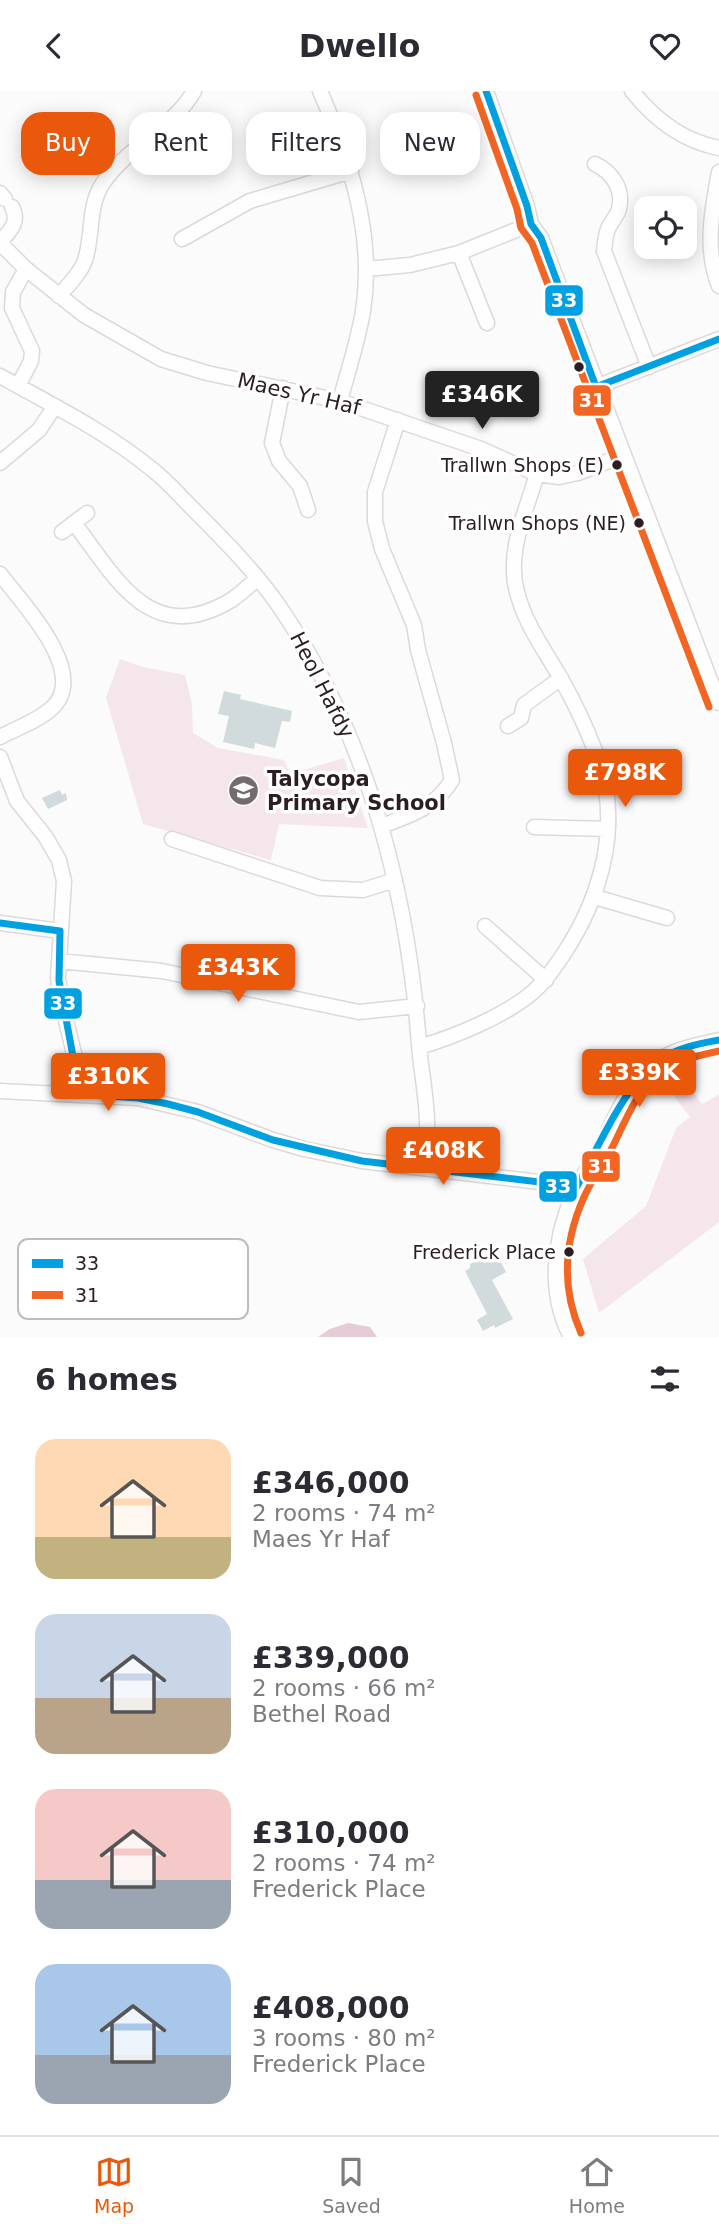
<!DOCTYPE html>
<meta charset="utf-8">
<style>
body{margin:0;font-family:"DejaVu Sans",sans-serif;background:#f2f2f3;color:#2b2b33;height:100vh;display:flex;flex-direction:column;font-size:26px;white-space:nowrap}
*{box-sizing:border-box;margin:0}
p{font-size:23px;color:#7c7c81}
.icon{flex:none;width:38px;height:38px;fill:none;stroke:currentColor;stroke-width:2;stroke-linecap:round;stroke-linejoin:round}
.map{position:relative;height:1246px;overflow:hidden}
.details{display:flex;flex-direction:column;background:#fff;flex:1}
.details>*{flex:none}
.hud{position:absolute;left:21px;top:21px;width:677px;height:63px;display:flex;gap:14px}
.controls{position:absolute;left:634px;top:105px;display:grid;gap:14px}
.controls a{display:grid;place-items:center;width:63px;height:63px;border-radius:14px;background:#fff;box-shadow:0 4px 18px #0003;font-size:35px}
.price{position:absolute;translate:-50% -60px;padding:0 16px;border-radius:7px;background:#ea580c;color:#fff;font-size:23px;line-height:46px;filter:drop-shadow(0 2px 4px #0008)}
.price::after{content:'';position:absolute;left:50%;top:42px;width:21px;height:16px;margin-left:-10px;background:inherit;clip-path:polygon(0 0,100% 0,50% 100%)}
.price.current{background:#222;color:#fff}
ul{padding:0;list-style:none}
li{display:flex;align-items:center;gap:21px;height:175px;padding:0 35px}
li span{display:grid;place-items:center;flex:none;width:196px;height:140px;border-radius:21px;color:#555}
li>.icon{margin-inline-start:auto}
span .icon{width:84px;height:84px;fill:#fffc;stroke-width:1}
li b{font-size:30px}
h2{display:flex;justify-content:space-between;align-items:center;height:84px;padding:0 35px;font-size:30px}
.pill{padding:0 24px;border-radius:21px;background:#fff;box-shadow:0 4px 18px #0003;font-size:24px;line-height:63px}
.pill.current{background:#ea580c;color:#fff}
header{display:flex;justify-content:space-between;align-items:center;height:91px;padding:0 35px;background:#fff;font-size:32px;font-weight:800}
.dock{display:flex;justify-content:space-around;align-items:center;height:98px;border-top:2px solid #e1e1e2;background:#fff;font-size:19px;color:#7c7c81}
.dock a{display:grid;justify-items:center;gap:4px}
.dock .current{color:#ea580c}
.map>svg:first-child{display:block}
</style>
<header><svg class="icon" aria-label="back" viewBox="0 0 24 24"><path d="M15 5l-7 7 7 7"/></svg>Dwello<svg class="icon" aria-label="heart" viewBox="0 0 24 24"><path d="M12 20l-8-8c-3-5 5-10 8-4 3-6 11-1 8 4z"/></svg></header>
<div class="map">
<svg width="719" height="1246" viewBox="0 0 719 1246">
<rect width="100%" height="100%" fill="#fafbfa"/>
<path fill="#f5e6ec" d="M120 568 143 576 185 584 192 613 193 642 218 657 284 669 290 683 344 667 368 737 279 733 271 769 143 733 106 607Z
M670 972 702 1013 719 1004V1131L599 1222 583 1168 646 1115 676 1037 690 1026 656 982Z"/>
<path fill="#e5ccd6" d="M348 1232 370 1236 377 1246H318L330 1238Z"/>
<path fill="#d1dbdc" d="M224 600 241 604 240 608 292 620 290 631 282 630 275 657 255 652 254 658 223 651 229 625 218 623Z
M60 699 62 704 66 702 67 709 48 718 42 707Z
M495 1160 506 1181 492 1189 513 1228 495 1237 494 1234 483 1240 477 1229 487 1223 465 1180 470 1177V1173Z"/>
<g fill="none" stroke-linecap="round" stroke-linejoin="round">
<defs>
<path id="minor" d="M320 0C350 69 375 144 363 220 358 250 348 280 340 310
M486 0 527 115 531 133 541 147 719 612
M632 0C655 29 682 50 719 57
M595 73C612 81 624 98 619 118 617 125 611 131 608 138 605 145 605 153 604 160L649 276
M719 81C712 119 704 157 719 195
M0 102 5 108
M182 148 250 110 351 80
M0 151C10 140 20 131 12 116
M0 152 26 178 84 224 161 268 207 282 340 310 481 358 537 383 559 386 578 382 624 364
M459 162 487 232
M366 178 410 174 459 162 531 133
M59 205C69 193 82 181 86 166 93 142 88 114 103 92 127 56 174 36 194 0
M0 285C52 314 107 341 153 379 167 390 179 404 191 416 222 447 254 479 279 515 367 643 408 801 419 954 421 980 427 1007 427 1033 427 1047 425 1062 424 1076
M18 295 31 270 32 260 12 217 13 201 26 178
M596 296 719 248
M283 297 272 352 279 370 300 395 308 419
M0 372 39 339 55 315
M74 432C115 485 149 556 228 511 239 505 248 495 258 487
M62 441 87 422
M0 483C22 512 90 582 52 617 38 630 17 637 0 646
M508 635 521 627 524 614 561 587
M0 666 17 710 45 745 59 769 64 790 58 887 63 918 78 978 80 1003
M382 735C412 723 434 718 452 689L444 652 418 559 414 534 382 458 375 430V401L398 329
M534 736 608 738
M172 748 320 797 363 799 395 789
M595 806 667 827
M0 832 60 840
M485 835 546 889
M59 870 162 880 359 921 417 915
M419 956C454 946 505 925 533 901 546 890 554 877 563 864 602 805 623 731 596 662 586 636 574 610 560 586 544 558 525 533 517 501 506 461 526 421 537 383
M0 1000 138 1007 198 1021 273 1049 304 1058 362 1070 548 1092 574 1101
M571 1246C547 1201 554 1147 574 1102 582 1085 594 1069 603 1051 616 1025 628 994 651 975 671 958 694 955 719 949"/>
</defs>
<use href="#minor" stroke="#dfd8da" stroke-width="17"/>
<use href="#minor" stroke="#fefefe" stroke-width="14"/>
<defs>
<path id="bus-1" d="M486 0 527 115 531 133 541 147 596 296 719 248
M0 832 60 840 59 890 80 1003 138 1007 168 1013 198 1021 273 1049 362 1070 548 1092 574 1101C594 1065 625 992 658 970 677 957 697 953 719 949"/>
<path id="bus-2" d="M476 4 517 118 521 137 532 152 709 616
M581 1242C561 1197 564 1151 584 1106 592 1088 604 1072 613 1055 626 1029 636 1001 659 982 676 968 698 965 719 960"/>
</defs>
<use href="#bus-1" stroke="#fff" stroke-width="12"/>
<use href="#bus-2" stroke="#fff" stroke-width="12"/>
<use href="#bus-1" stroke="#00a0e1" stroke-width="7"/>
<use href="#bus-2" stroke="#f26522" stroke-width="7"/>
</g>
<defs>
<symbol id="school-disc" viewBox="-11 -11 22 22"><circle r="9.5" fill="#746b6f" stroke="#fff"/><path d="M0-5L7-2L0 1L-7-2ZM-4 1L0 2.5L4 1V4Q0 6-4 4Z" fill="#fff"/></symbol>
</defs>
<g fill-rule="evenodd">
<use href="#school-disc" x="226" y="682" width="35" height="35"/>
</g>
<g fill="#2c1d24" stroke="#fff" stroke-width="2.5">
<circle cx="579" cy="276" r="6"/>
<circle cx="617" cy="374" r="6"/>
<circle cx="639" cy="432" r="6"/>
<circle cx="569" cy="1161" r="6"/>
</g>
<g text-anchor="middle" stroke-width="7" stroke-linejoin="round" paint-order="stroke">
<g font-size="19" fill="#2c1d24" stroke="#fff" text-anchor="end">
<text x="604" y="381">Trallwn Shops (E)</text>
<text x="626" y="439">Trallwn Shops (NE)</text>
<text x="556" y="1168">Frederick Place</text>
</g>
<g font-size="21" fill="#2c1d24" stroke="#fff">
<text transform="translate(299 303) rotate(13)" y="7">Maes Yr Haf</text>
<text transform="translate(322 594) rotate(63)" y="7">Heol Hafdy</text>
</g>
<g font-size="21" font-weight="bold" fill="#2c1d24" stroke="#fff" text-anchor="start">
<text x="267" y="695">Talycopa<tspan x="267" dy="24">Primary School</tspan></text>
</g>
</g>
<rect x="18" y="1148" width="230" height="80" rx="10" fill="#fff" stroke="#c0bbbd" stroke-width="2"/>
<rect x="32" y="1168" width="31" height="9" fill="#00a0e1"/>
<rect x="32" y="1200" width="31" height="8" fill="#f26522"/>
<g font-size="19" fill="#2c1d24">
<text x="75" y="1179">33</text>
<text x="75" y="1211">31</text>
</g>
<g stroke="#fff" stroke-width="2.5">
<rect x="544" y="193" width="40" height="33" rx="7" fill="#00a0e1"/>
<rect x="572" y="293" width="40" height="33" rx="7" fill="#f26522"/>
<rect x="43" y="896" width="40" height="33" rx="7" fill="#00a0e1"/>
<rect x="581" y="1059" width="40" height="33" rx="7" fill="#f26522"/>
<rect x="538" y="1079" width="40" height="33" rx="7" fill="#00a0e1"/>
</g>
<g font-size="19" text-anchor="middle" font-weight="bold" fill="#fff">
<text x="564" y="216">33</text>
<text x="592" y="316">31</text>
<text x="63" y="919">33</text>
<text x="601" y="1082">31</text>
<text x="558" y="1102">33</text>
</g>
</svg>
<div class="controls">
<a><svg class="icon" aria-label="locate" viewBox="0 0 24 24"><circle cx="12" cy="12" r="6"/><path d="M12 2v4M12 18v4M2 12h4M18 12h4"/></svg></a>
</div>
<b class="price current" style="left:482px;top:340px">£346K</b>
<b class="price" style="left:625px;top:718px">£798K</b>
<b class="price" style="left:238px;top:913px">£343K</b>
<b class="price" style="left:639px;top:1018px">£339K</b>
<b class="price" style="left:108px;top:1022px">£310K</b>
<b class="price" style="left:443px;top:1096px">£408K</b>
<div class="hud">
<a class="pill current">Buy</a>
<a class="pill">Rent</a>
<a class="pill">Filters</a>
<a class="pill">New</a>
</div>
</div>
<section class="details">
<h2>6 homes<svg class="icon" aria-label="filters" viewBox="0 0 24 24"><path d="M4 7h16M4 17h16"/><circle cx="9" cy="7" r="2"/><circle cx="15" cy="17" r="2"/></svg></h2>
<ul>
<li><span style="background:linear-gradient(#ffd9b3 70%,#c2b280 0)"><svg class="icon" aria-label="home" viewBox="0 0 24 24"><path d="M3 11l9-7 9 7M6 9v11h12V9"/></svg></span><div><b>£346,000</b><p>2 rooms · 74 m²</p><p>Maes Yr Haf</p></div></li>
<li><span style="background:linear-gradient(#c9d6e8 60%,#b9a48a 0)"><svg class="icon" aria-label="home" viewBox="0 0 24 24"><path d="M3 11l9-7 9 7M6 9v11h12V9"/></svg></span><div><b>£339,000</b><p>2 rooms · 66 m²</p><p>Bethel Road</p></div></li>
<li><span style="background:linear-gradient(#f6c9c9 65%,#9aa5b1 0)"><svg class="icon" aria-label="home" viewBox="0 0 24 24"><path d="M3 11l9-7 9 7M6 9v11h12V9"/></svg></span><div><b>£310,000</b><p>2 rooms · 74 m²</p><p>Frederick Place</p></div></li>
<li><span style="background:linear-gradient(#a9c7e8 65%,#9aa5b1 0)"><svg class="icon" aria-label="home" viewBox="0 0 24 24"><path d="M3 11l9-7 9 7M6 9v11h12V9"/></svg></span><div><b>£408,000</b><p>3 rooms · 80 m²</p><p>Frederick Place</p></div></li>
</ul>
</section>
<nav class="dock">
<a class="current"><svg class="icon" aria-label="map" viewBox="0 0 24 24"><path d="M3 6l6-2 6 2 6-2v14l-6 2-6-2-6 2zM9 4v14M15 6v14"/></svg>Map</a>
<a><svg class="icon" aria-label="saved" viewBox="0 0 24 24"><path d="M7 4h10v16l-5-4-5 4z"/></svg>Saved</a>
<a><svg class="icon" aria-label="home" viewBox="0 0 24 24"><path d="M3 11l9-7 9 7M6 9v11h12V9"/></svg>Home</a>
</nav>
